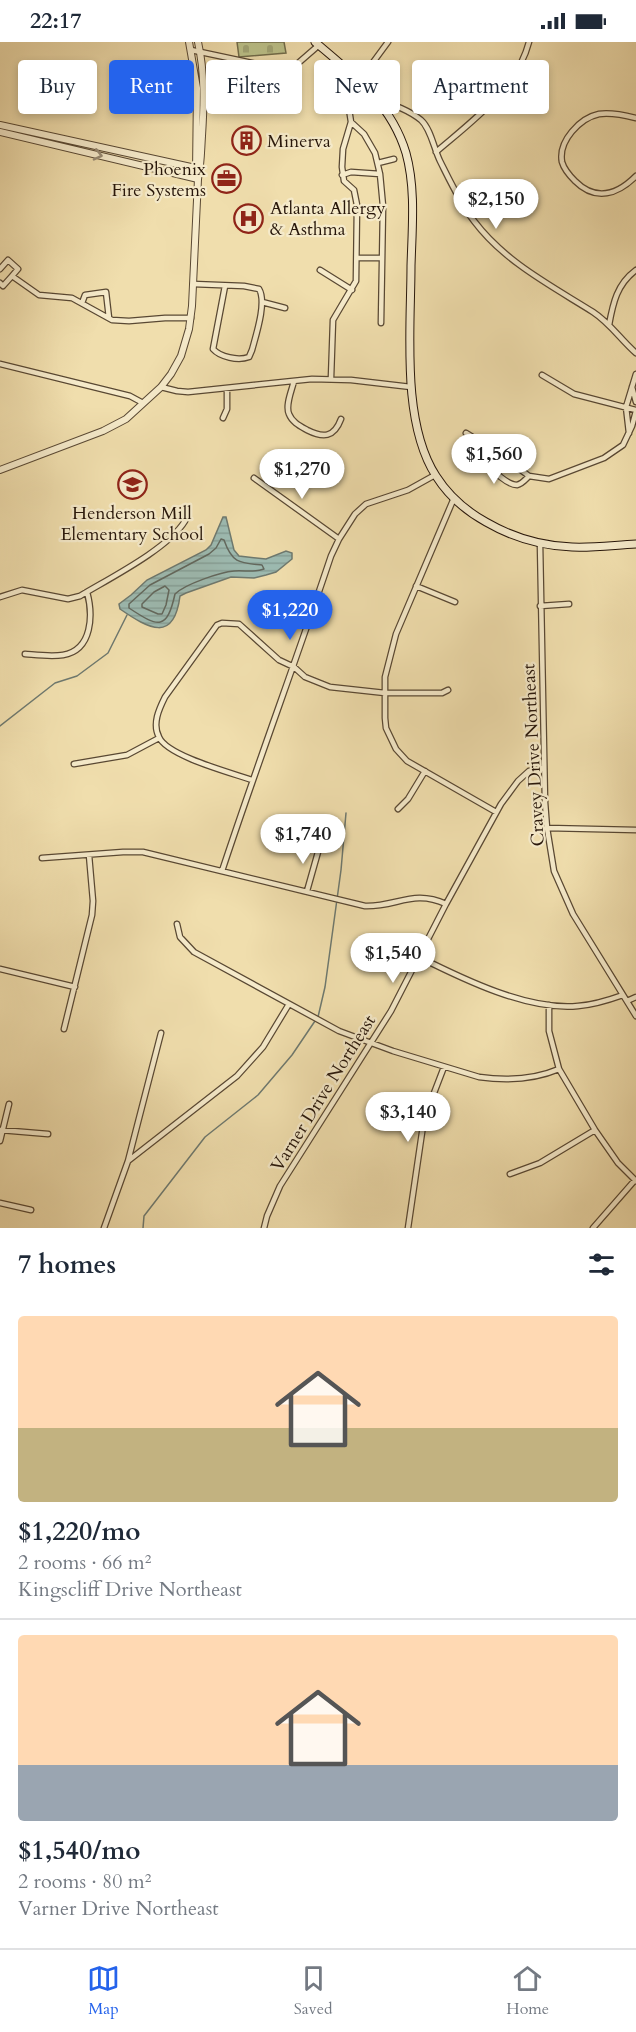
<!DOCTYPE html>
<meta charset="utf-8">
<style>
body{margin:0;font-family:Cardo,serif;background:#f6f6f7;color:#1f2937;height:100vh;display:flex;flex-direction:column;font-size:22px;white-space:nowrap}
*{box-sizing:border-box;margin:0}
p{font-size:20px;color:#747a83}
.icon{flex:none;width:33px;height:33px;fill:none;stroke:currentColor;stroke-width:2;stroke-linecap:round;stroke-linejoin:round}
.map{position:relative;height:1186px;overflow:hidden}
.drawer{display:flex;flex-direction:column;background:#fff;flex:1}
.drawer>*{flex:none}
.guide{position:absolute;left:18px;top:18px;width:600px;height:54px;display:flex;gap:12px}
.price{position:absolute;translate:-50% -51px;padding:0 14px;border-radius:21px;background:#fff;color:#222;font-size:20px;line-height:39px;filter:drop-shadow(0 2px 3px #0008)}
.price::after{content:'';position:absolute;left:50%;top:36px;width:18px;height:14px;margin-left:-9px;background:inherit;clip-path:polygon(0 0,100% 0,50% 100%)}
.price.active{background:#2563eb;color:#fff}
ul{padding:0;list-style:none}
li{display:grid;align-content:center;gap:12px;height:318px;padding:0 18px}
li+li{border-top:2px solid #e0e1e3}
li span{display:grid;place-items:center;height:186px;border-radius:6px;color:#555}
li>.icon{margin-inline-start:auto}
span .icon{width:108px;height:108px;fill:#fffc;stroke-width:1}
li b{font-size:26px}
h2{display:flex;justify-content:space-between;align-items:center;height:72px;padding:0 18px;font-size:26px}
.pill{padding:0 21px;border-radius:6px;background:#fff;box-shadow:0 3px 9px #0003;font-size:21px;line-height:54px}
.pill.active{background:#2563eb;color:#fff}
.status{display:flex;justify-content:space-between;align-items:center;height:42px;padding:0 30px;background:#fff;direction:ltr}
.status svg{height:16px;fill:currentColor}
.dock{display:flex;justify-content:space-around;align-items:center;height:84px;border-top:2px solid #e0e1e3;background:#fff;font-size:16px;color:#747a83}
.dock a{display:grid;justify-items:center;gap:3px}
.dock .active{color:#2563eb}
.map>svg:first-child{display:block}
</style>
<div class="status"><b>22:17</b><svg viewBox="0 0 49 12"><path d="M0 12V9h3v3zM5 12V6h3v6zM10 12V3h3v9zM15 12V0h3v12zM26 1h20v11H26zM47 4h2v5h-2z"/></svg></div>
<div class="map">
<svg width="636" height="1186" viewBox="0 0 636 1186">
<defs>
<pattern id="cemetery-stones" width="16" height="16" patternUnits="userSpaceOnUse" patternTransform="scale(1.5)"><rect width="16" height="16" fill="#bbc189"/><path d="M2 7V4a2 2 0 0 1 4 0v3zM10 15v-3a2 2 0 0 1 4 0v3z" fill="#a1a575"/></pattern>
<pattern id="water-rules" width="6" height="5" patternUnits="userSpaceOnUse" patternTransform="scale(1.5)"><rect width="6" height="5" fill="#9dbbb2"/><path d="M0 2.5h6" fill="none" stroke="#87a098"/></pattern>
</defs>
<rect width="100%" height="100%" fill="#f0dead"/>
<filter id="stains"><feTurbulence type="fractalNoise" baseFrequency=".00333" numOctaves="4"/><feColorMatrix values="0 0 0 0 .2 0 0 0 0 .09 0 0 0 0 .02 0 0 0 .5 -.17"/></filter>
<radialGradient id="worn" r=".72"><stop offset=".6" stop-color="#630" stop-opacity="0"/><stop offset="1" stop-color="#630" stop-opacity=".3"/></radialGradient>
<path fill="url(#cemetery-stones)" stroke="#716c4a" stroke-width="1.5" d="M237 0H284L286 11 239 15Z"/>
<path fill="url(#water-rules)" stroke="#6e796f" stroke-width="1.5" d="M223 475H226L234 508 239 514 266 517 286 509 292 511V517L276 530 266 533 254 536 231 535 186 551 180 554C174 601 149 587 120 567L119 562 131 553 147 538 206 508 211 503Z"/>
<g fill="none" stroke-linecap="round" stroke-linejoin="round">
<path stroke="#62685e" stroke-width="1.5" d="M221 497 224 498C232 521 239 521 262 523L264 527C253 531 245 528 234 529 221 530 185 542 175 552 167 588 159 586 129 566V562L150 543 209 512 216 506Z
M165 544 169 548 166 563 162 572H158L142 565V562L154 550Z"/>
<path stroke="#6e796f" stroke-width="1.5" d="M0 684 55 641 77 634 108 611 127 573
M318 975 325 945 341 828 346 771
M143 1186 144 1174 205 1095 258 1053 292 1013 315 979"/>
<defs>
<path id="minor" d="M191 8 281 27 296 23 319 3
M360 38 388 0
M380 59C393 62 410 69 421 78 431 87 434 107 440 119 450 139 460 161 474 179 505 220 550 243 593 270 610 281 621 298 636 311
M636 76C624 73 611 70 599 72 580 76 558 99 562 120 564 127 570 134 575 139 596 160 618 152 636 134
M351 80 349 67 353 53
M436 110C471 80 517 47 529 0
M378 121 394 117
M342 133 351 130 380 132
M357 216H382
M0 227 8 218 18 227 12 234
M320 228 352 248
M0 241 3 244 12 234 39 253 72 256 112 278 129 279 165 276H191
M193 242 244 244 259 247C267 260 256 293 252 308L249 315C238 319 220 315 213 307L225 244
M262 260 285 266
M82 261 85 253 106 250 109 276
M609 283C613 261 617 242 636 228
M0 322 130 354 143 361
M542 333 574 352 636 368
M331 336 333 278 356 239 357 163 354 148 344 139 342 125 343 107 351 80 364 92 375 111 380 132 383 164 381 281
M294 339C292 348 285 363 289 372 292 380 300 384 307 388 323 396 334 396 341 377
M161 345 177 349 188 350 312 337 351 338 411 345
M632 345 636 360
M223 376 227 367V346
M466 391 495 409 529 434 549 437 604 416 623 403 632 384 636 369
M629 391 626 365 636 332
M495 409 489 422C492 429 508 443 517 443 522 442 525 438 529 434
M254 436 339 497
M454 456 396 592 385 635V676L386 686 396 707 407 719 496 770
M540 501 545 760 547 786 554 829 573 872 636 974
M416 544 455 560
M0 555 22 548 68 557 80 554C108 537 168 507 185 479
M540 564 569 562
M25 612C37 613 51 615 63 613 93 608 93 572 87 550
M74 722 127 713 159 696
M252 738C232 731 167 714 159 695 152 682 159 667 165 655L217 583 222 581 239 582 279 618 294 625 305 635 330 645 385 651H442L448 648
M398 767 408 757 425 729
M547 786 636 788
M42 816 123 810H143L365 864C397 865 413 847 446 862
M222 829C257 723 296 619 331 514L339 497 355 472 366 462 408 448 435 433
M307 849 320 803
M177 882 180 895 194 910 339 989 393 1009 479 1035C507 1039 533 1038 559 1027
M419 915C463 937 528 969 578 964 593 963 609 958 623 953
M0 927 75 945
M627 959 636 955
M549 963V989L559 1027 595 1088 618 1121 636 1139
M64 987 92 873 93 859 89 813
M0 1088 48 1092
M0 1099 9 1062
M128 1119 161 991
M510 1132 540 1121 595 1088
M0 1161 31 1168
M104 1186 128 1119 237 1034 263 1005 289 962
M264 1186 267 1174 280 1144 391 969 446 862 501 762 518 739 529 729 544 726
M408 1186 424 1077 444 1025
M593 1186 635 1138"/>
<path id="tertiary" d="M189 0 197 46 196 130
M0 83 200 127
M0 90 198 137
M0 428 103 389 126 377 161 345 171 332 181 314 189 287 192 264 198 137C201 123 201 109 202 94 204 63 205 31 198 0"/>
<path id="secondary" d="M315 0C353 32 391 61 406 111 416 147 412 187 411 224 411 286 401 380 436 434 448 453 466 469 486 480 512 495 542 504 572 505 593 506 615 503 636 502"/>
</defs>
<use href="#minor" stroke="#594833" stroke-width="7"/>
<use href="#tertiary" stroke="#594833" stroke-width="8"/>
<use href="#secondary" stroke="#27160a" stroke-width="9"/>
<use href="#minor" stroke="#f5eaca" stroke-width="4.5"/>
<use href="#tertiary" stroke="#f5eaca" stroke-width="6"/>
<use href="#secondary" stroke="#f5eaca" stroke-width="7"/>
</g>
<defs><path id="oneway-chevron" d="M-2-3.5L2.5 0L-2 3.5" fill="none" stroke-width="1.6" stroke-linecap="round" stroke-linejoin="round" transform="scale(1.5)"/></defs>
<use stroke="#988b74" href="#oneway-chevron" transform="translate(98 113) rotate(13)"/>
<defs>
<symbol id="building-ring" viewBox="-11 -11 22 22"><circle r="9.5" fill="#f5eaca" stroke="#8f2418" stroke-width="1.5"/><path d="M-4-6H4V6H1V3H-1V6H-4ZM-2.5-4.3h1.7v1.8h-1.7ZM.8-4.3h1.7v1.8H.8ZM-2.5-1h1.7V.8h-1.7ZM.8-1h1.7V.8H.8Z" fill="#8f2418"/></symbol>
<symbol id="office-ring" viewBox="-11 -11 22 22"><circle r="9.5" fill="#f5eaca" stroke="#8f2418" stroke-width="1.5"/><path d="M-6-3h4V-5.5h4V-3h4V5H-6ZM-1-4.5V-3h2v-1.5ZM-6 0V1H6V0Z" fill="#8f2418"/></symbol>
<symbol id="hospital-ring" viewBox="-11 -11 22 22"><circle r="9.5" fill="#f5eaca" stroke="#8f2418" stroke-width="1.5"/><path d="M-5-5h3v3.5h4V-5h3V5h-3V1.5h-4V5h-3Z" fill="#8f2418"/></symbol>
<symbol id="school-ring" viewBox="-11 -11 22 22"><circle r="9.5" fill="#f5eaca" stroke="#8f2418" stroke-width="1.5"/><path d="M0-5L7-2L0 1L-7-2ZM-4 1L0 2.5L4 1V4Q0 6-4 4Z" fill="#8f2418"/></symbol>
</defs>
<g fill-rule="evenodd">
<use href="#building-ring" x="230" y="82" width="33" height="33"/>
<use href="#office-ring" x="210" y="120" width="33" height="33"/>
<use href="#hospital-ring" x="232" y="160" width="33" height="33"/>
<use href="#school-ring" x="116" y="426" width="33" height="33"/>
</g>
<g text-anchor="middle" stroke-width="4.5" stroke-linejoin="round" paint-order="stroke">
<g font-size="18" fill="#27160a" stroke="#f5eaca" text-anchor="start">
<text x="267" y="105">Minerva</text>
<text x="206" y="133" text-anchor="end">Phoenix<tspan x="206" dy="21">Fire Systems</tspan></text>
<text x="270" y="172">Atlanta Allergy<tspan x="270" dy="21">&amp; Asthma</tspan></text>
<text x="132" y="477" text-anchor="middle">Henderson Mill<tspan x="132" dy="21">Elementary School</tspan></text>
</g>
<g font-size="18" fill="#27160a" stroke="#f5eaca">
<text transform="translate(533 713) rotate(-93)" y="6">Cravey Drive Northeast</text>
<text transform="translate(323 1051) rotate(-58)" y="6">Varner Drive Northeast</text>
</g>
</g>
<rect width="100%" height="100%" filter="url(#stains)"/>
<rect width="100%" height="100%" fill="url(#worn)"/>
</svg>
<b class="price" style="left:496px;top:188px">$2,150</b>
<b class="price" style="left:494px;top:443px">$1,560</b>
<b class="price" style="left:302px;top:458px">$1,270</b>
<b class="price active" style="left:290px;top:599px">$1,220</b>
<b class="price" style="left:303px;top:823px">$1,740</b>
<b class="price" style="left:393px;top:942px">$1,540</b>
<b class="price" style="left:408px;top:1101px">$3,140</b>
<div class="guide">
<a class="pill">Buy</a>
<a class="pill active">Rent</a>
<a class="pill">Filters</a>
<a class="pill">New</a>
<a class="pill">Apartment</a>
</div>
</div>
<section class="drawer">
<h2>7 homes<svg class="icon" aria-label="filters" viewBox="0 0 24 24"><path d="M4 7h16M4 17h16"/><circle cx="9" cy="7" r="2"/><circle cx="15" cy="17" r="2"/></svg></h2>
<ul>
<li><span style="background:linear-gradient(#ffd9b3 60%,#c2b280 0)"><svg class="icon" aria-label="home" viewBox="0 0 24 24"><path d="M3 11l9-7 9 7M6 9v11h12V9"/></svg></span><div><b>$1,220/mo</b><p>2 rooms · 66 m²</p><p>Kingscliff Drive Northeast</p></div></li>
<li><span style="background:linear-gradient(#ffd9b3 70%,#9aa5b1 0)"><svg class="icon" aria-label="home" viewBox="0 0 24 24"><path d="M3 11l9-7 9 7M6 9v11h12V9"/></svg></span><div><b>$1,540/mo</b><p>2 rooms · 80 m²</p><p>Varner Drive Northeast</p></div></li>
</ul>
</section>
<nav class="dock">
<a class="active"><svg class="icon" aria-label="map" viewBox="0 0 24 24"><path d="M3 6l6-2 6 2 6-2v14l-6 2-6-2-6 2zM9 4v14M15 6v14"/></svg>Map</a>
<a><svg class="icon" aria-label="saved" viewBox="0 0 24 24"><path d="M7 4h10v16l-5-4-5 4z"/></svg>Saved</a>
<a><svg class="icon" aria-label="home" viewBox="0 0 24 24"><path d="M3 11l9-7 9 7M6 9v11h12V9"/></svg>Home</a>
</nav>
